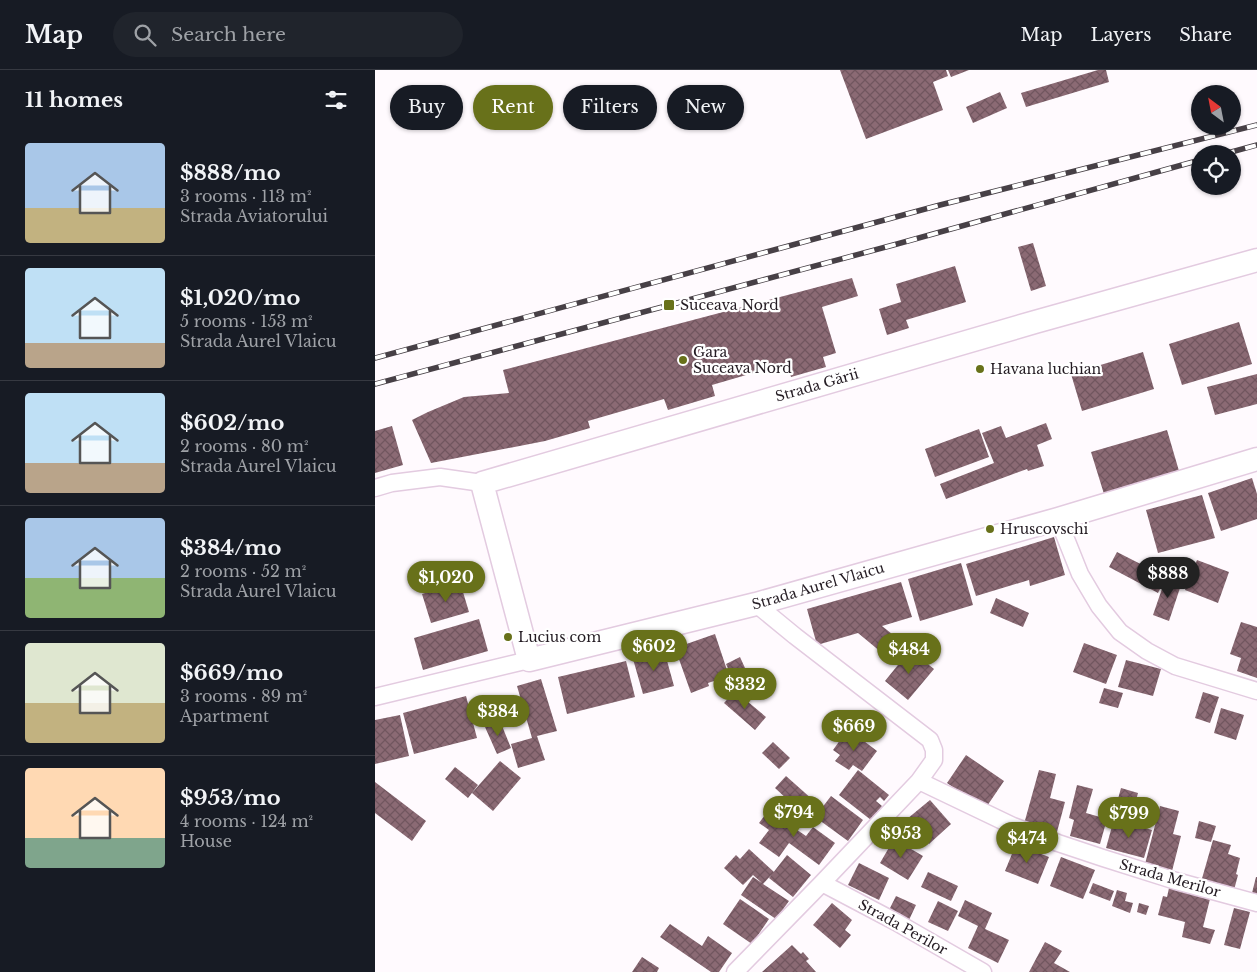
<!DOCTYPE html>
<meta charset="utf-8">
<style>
body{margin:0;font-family:"Libre Baskerville",serif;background:#20242c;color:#f1f3f6;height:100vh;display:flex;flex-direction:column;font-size:19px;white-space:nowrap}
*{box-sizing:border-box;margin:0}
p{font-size:16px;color:#9ea1a6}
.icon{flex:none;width:28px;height:28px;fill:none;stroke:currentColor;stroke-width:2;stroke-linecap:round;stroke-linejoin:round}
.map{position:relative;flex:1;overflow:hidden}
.side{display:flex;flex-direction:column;background:#171b24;width:375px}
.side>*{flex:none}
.banner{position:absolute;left:15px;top:15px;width:475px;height:45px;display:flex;gap:10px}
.needle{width:32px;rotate:328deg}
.buttons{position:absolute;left:816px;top:15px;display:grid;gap:10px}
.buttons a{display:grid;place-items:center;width:50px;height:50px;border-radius:50%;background:#171b24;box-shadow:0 1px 4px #0004;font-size:25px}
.price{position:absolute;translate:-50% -42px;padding:0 11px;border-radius:18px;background:#68711a;color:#fff;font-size:16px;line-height:32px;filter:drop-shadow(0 1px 2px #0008)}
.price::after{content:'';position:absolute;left:50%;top:30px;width:15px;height:11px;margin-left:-8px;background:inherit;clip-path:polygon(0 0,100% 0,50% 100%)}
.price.current{background:#222;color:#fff}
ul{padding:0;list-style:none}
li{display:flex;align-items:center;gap:15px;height:125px;padding:0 25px}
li+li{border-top:1px solid #363941}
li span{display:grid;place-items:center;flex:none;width:140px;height:100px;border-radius:5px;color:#555}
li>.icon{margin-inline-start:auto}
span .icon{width:60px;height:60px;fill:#fffc;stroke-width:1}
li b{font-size:21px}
h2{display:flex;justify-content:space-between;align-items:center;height:60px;padding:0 25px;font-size:21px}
.chip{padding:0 18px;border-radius:22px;background:#171b24;box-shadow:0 1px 4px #0004;font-size:18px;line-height:45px}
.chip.current{background:#68711a;color:#fff}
header{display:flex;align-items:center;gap:30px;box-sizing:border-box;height:70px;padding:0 25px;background:#171b24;border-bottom:1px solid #363941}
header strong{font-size:24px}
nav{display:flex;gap:28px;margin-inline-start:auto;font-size:18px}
.search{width:350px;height:45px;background:#20242c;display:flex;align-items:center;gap:12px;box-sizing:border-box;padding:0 18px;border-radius:28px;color:#9ea1a6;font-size:19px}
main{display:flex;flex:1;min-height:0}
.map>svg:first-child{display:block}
</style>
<header>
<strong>Map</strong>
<div class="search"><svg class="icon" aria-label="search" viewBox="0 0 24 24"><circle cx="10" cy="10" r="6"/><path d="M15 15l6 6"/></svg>Search here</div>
<nav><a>Map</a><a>Layers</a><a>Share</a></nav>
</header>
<main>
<section class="side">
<h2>11 homes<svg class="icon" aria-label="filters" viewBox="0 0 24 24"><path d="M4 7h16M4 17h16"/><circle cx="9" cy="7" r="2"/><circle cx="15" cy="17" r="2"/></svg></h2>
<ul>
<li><span style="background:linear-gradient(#a9c7e8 65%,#c2b280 0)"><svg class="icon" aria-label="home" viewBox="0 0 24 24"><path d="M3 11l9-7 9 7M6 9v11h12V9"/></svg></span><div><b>$888/mo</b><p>3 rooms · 113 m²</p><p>Strada Aviatorului</p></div></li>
<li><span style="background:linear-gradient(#bfe0f5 75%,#b9a48a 0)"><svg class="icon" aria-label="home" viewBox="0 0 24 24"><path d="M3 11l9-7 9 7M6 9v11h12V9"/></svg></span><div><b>$1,020/mo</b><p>5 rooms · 153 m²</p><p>Strada Aurel Vlaicu</p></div></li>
<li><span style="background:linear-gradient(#bfe0f5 70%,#b9a48a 0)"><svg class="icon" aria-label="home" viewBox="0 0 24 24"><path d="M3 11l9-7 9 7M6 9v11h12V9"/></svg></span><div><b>$602/mo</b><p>2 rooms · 80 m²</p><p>Strada Aurel Vlaicu</p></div></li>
<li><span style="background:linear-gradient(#a9c7e8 60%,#8fb573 0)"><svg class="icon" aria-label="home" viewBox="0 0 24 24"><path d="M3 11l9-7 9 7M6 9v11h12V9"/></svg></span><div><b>$384/mo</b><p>2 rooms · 52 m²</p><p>Strada Aurel Vlaicu</p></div></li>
<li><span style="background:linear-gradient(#dfe7d0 60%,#c2b280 0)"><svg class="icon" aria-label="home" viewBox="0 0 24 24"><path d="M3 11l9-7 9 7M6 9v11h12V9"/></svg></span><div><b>$669/mo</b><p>3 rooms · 89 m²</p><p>Apartment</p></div></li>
<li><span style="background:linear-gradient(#ffd9b3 70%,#7fa58c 0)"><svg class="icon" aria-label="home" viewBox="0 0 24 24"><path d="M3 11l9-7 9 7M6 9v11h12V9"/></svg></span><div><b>$953/mo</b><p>4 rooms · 124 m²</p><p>House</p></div></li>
</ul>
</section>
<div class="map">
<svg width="882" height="902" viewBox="0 0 882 902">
<defs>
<pattern id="building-cross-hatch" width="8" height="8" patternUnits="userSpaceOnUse" patternTransform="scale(1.25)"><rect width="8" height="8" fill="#8b6a74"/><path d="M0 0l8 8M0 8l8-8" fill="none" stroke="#71565f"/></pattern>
</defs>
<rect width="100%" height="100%" fill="#fffafe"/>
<path fill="url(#building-cross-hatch)" d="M465 0H571L573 6 558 12 568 40 491 69Z
M573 0H594L576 7Z
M723 0H731L734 12 651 37 646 23Z
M625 22 632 38 598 53 591 37Z
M658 173 671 216 656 221 643 177Z
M580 196 591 232 531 250 534 258 512 265 504 239 526 232 521 214Z
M477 208 483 226 447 237 461 283 448 287 451 297 416 307 412 293 337 315 340 326 293 340 289 329 213 351 215 358 170 371 56 393 37 350 53 342 89 327 134 323 128 300Z
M864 252 877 294 807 315 794 274Z
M768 282 779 319 707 341 696 304Z
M882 304V334L840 345 832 317Z
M671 353 677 369 662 375 669 396 653 401 652 399 571 429 565 414 619 393 607 363 626 356 631 368Z
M17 356 28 395 0 403V361Z
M604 359 614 387 560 407 550 379Z
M792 360 804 401 729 424 716 382Z
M877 408 882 424V449L846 461 833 423Z
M827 425 840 468 783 483 771 440Z
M679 467 690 505 655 516 654 510 601 526 591 494Z
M742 482 791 507 783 523 734 497Z
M822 490 854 502 843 533 810 520Z
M586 493 598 535 545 551 533 509Z
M791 507 807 512 794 551 778 545Z
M85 512 94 542 56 553 47 524Z
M526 512 537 547 507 556 532 576 518 592 483 563 442 575 432 539Z
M621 528 654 543 648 557 615 543Z
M104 549 113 581 48 600 39 568Z
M866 552 882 557V608L862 601 866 588 855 584Z
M340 564 354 606 333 613 334 616 316 623 300 578Z
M709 573 742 585 731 614 698 602Z
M289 580 299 616 268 624 258 589Z
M535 580 559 599 533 630 510 611Z
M365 587 375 609 361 616 351 594Z
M751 590 786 599 778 626 743 617Z
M251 591 260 627 192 644 183 607Z
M166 609 182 661 162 666 170 690 143 698 136 674 157 668 142 616Z
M729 618 748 623 743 638 724 633Z
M360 621 391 647 380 660 349 633Z
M828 622 844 627 835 653 820 648Z
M91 626 102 668 39 684 28 643Z
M846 638 869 645 861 670 839 663Z
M25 645 34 686 0 694V650Z
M125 651 136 678 122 684 110 657Z
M473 659 502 681 487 701 478 695 474 700 460 691 465 685 458 680Z
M398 672 415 688 404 699 387 683Z
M591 685 629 711 610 739 572 713Z
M125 691 146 708 118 741 97 723Z
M80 697 103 715 93 728 70 709Z
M483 700 514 725 509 731 505 727 501 731 507 736 496 750 464 725Z
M664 700 681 704 675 728 690 732 682 762 649 754Z
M411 706 438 730 427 743 400 718Z
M0 712 51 751 37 771 0 743Z
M702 715 718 719 711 743 732 749 725 774 695 766 699 750 694 748Z
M746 718 763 723 755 752 738 747Z
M456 726 488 750 473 771 440 747Z
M555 730 576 754 554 774 532 749Z
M785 736 804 741 798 764 806 766 796 805 769 798Z
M395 738 413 751 412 753 431 766 438 757 460 773 444 795 414 773 404 787 384 773 394 760 384 753Z
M739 749 777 760 769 788 731 778Z
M824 751 841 756 836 772 820 768Z
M519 769 548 786 533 810 505 793Z
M838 770 856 775 853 784 865 788 861 804 863 805 859 820 826 812Z
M641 774 674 787 663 814 630 801Z
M374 779 399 802 388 814 414 831 401 849 366 825 378 807 387 813 378 805 368 815 349 798 361 785 365 789Z
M412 785 436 805 418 827 394 808Z
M686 787 720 800 708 829 675 816Z
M484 793 514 808 504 830 473 815Z
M553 802 583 816 576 831 546 817Z
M881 807H882V824L877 823Z
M718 813 739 821 735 831 714 823Z
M794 818 835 829 828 857 840 860 835 874 807 867 810 852 783 845 788 826 792 827Z
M742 820 752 823 750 831 758 833 755 843 737 836Z
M521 826 541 835 534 850 514 840Z
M365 829 394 849 377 874 348 854Z
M590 830 617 843 610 859 634 870 623 893 593 878 603 856 583 846Z
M563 831 583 841 573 861 553 852Z
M457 833 477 850 470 860 476 865 465 878 438 855Z
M764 833 774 836 771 845 762 842Z
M859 838 875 842 865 879 849 875Z
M295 854 327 876 333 866 357 883 344 902H336L285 867Z
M670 872 687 881 679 893 695 902H654Z
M417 875 426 884 428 882 434 889 431 891 441 902H387Z
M267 887 284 898 282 902H257Z"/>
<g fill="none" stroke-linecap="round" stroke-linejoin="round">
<defs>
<path id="street" d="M0 418 17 413 65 407 107 413
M683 449 705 504 724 536 745 562 772 581 800 596 882 621
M0 627 154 590
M544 711 638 756 683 773 728 788 801 811 882 833
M447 813 521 852 608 902
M360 902 447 813 544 711 559 690V680L555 670 420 566 381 534"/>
<path id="secondary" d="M882 190 660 252 107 413 154 590 381 534 683 449 882 389"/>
</defs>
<use href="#street" stroke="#e3cbe0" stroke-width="19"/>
<use href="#secondary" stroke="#e3cbe0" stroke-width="25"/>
<use href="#street" stroke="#fff" stroke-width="16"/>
<use href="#secondary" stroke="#fff" stroke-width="22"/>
<defs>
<path id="rail" d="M849 84 882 75
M0 288 565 135 882 55
M0 314 522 174 825 90"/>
</defs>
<use href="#rail" stroke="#474046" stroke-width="5.5"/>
<use href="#rail" stroke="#fff" stroke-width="4" stroke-dasharray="11" stroke-linecap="butt"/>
</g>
<g fill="#68711a" stroke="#fff" stroke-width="2">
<rect x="288" y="229" width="12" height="12" rx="2.5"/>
<circle cx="308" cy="290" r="5"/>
<circle cx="605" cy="299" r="5"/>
<circle cx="615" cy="459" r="5"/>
<circle cx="133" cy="567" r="5"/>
</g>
<g text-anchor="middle" stroke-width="4.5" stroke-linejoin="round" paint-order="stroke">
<g font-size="14" fill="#241c23" stroke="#fff" text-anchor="start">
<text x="305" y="240">Suceava Nord</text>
<text x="318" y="287">Gara<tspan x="318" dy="16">Suceava Nord</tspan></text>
<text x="615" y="304">Havana luchian</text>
<text x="625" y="464">Hruscovschi</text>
<text x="143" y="572">Lucius com</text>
</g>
<g font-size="14" fill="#241c23" stroke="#fff">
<text transform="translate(442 315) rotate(-16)" y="5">Strada Gării</text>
<text transform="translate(443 516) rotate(-16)" y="5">Strada Aurel Vlaicu</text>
<text transform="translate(795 808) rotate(16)" y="5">Strada Merilor</text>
<text transform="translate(528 857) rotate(29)" y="5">Strada Perilor</text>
</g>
</g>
</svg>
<div class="buttons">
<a><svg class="needle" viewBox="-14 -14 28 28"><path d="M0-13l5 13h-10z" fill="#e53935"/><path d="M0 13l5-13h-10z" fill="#9ea1a6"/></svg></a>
<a><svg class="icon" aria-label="locate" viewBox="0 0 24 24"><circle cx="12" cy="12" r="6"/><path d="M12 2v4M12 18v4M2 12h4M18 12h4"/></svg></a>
</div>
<b class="price current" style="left:793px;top:529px">$888</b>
<b class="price" style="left:71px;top:533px">$1,020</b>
<b class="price" style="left:279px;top:602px">$602</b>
<b class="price" style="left:534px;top:605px">$484</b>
<b class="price" style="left:370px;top:640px">$332</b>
<b class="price" style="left:123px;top:667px">$384</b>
<b class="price" style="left:479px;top:682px">$669</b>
<b class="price" style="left:419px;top:768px">$794</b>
<b class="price" style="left:754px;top:769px">$799</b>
<b class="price" style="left:526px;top:789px">$953</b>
<b class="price" style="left:652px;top:794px">$474</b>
<div class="banner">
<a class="chip">Buy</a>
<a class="chip current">Rent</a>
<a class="chip">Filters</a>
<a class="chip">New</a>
</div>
</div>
</main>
